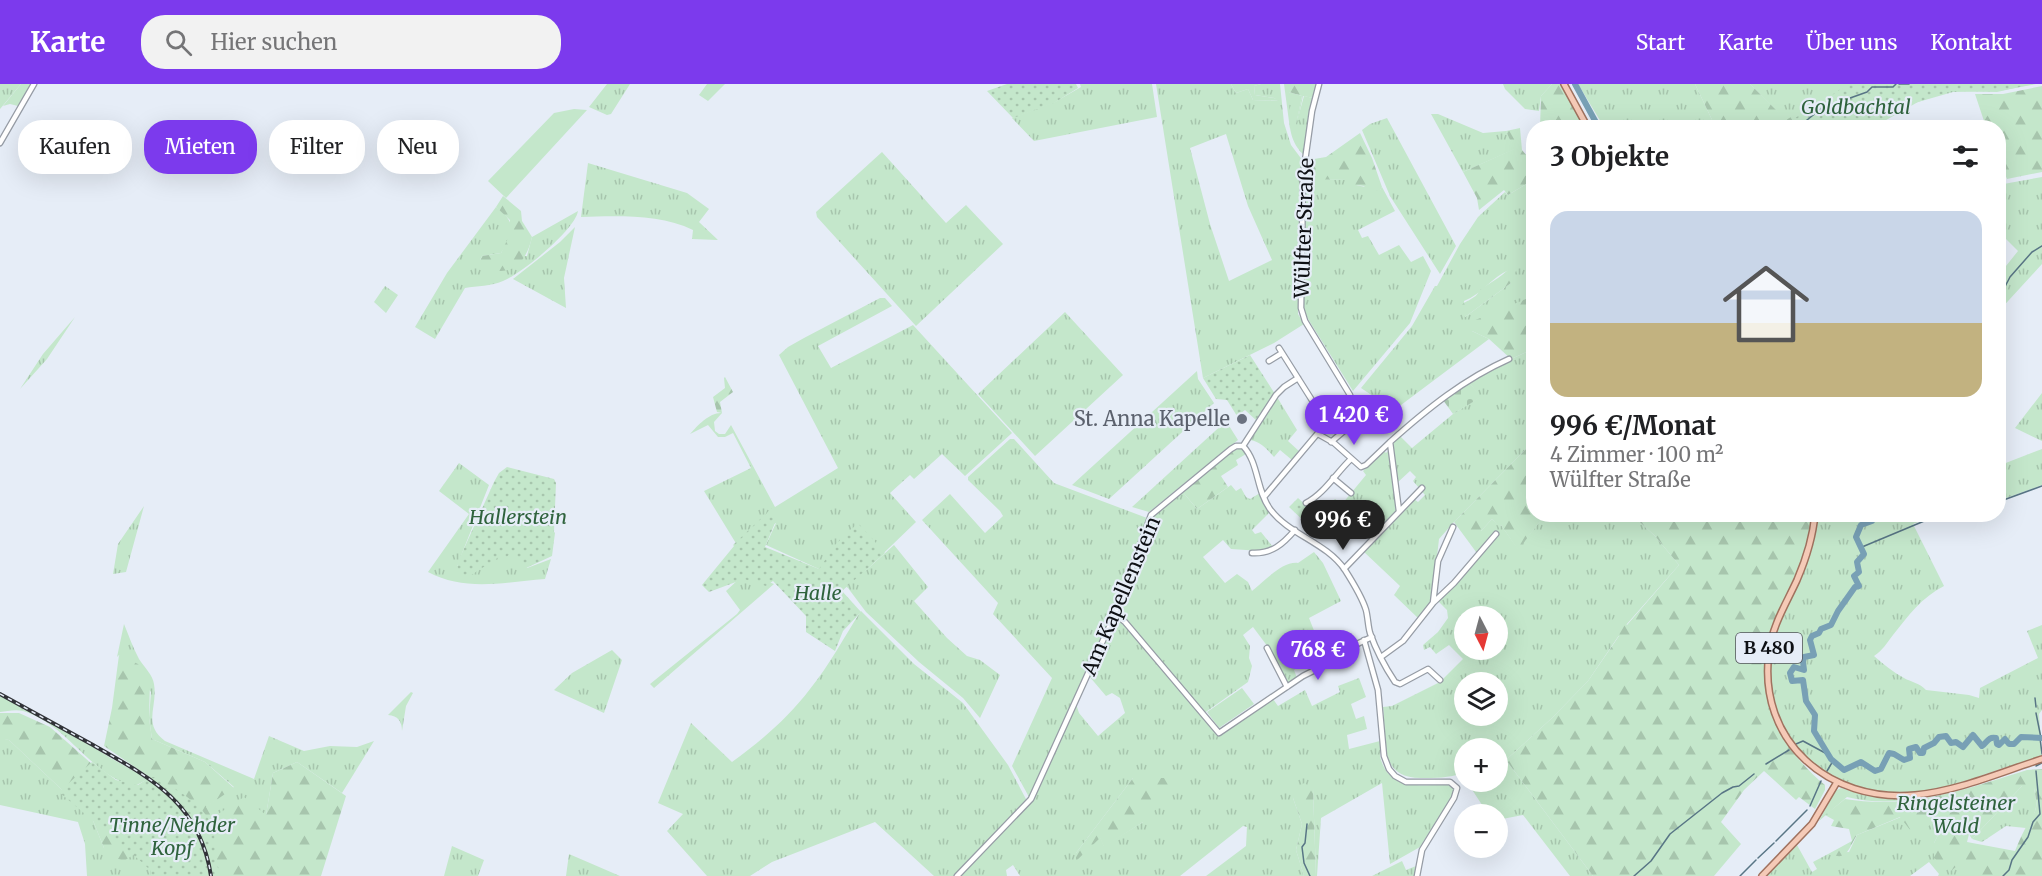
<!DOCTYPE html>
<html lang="de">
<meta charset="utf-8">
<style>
body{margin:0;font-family:Merriweather,serif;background:#f2f2f2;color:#202124;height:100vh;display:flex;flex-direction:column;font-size:22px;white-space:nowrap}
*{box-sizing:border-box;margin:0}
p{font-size:20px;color:#757577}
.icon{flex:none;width:33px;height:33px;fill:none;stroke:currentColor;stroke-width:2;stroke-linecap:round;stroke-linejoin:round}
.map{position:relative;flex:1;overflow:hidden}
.panel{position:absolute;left:1526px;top:36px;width:480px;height:402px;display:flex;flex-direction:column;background:#fff;border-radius:24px;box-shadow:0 6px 24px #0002}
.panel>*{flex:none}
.banner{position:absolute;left:18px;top:36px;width:570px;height:54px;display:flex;gap:12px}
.needle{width:39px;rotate:174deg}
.tools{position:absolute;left:1454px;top:522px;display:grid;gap:12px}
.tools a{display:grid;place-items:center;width:54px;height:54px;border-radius:50%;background:#fff;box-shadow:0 6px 24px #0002;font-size:30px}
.price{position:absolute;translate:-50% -51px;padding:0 14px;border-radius:21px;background:#7c3aed;color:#fff;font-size:20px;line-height:39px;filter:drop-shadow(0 2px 3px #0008)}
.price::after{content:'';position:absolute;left:50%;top:36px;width:18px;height:14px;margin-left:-9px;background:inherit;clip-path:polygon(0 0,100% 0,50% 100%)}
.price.current{background:#222;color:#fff}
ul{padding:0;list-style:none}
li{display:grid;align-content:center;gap:12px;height:318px;padding:0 24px}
li span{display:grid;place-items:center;height:186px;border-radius:18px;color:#555}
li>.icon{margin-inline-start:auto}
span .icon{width:108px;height:108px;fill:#fffc;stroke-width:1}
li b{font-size:26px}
h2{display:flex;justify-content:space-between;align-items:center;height:72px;padding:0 24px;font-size:26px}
.chip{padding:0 21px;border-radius:24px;background:#fff;box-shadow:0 6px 24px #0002;font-size:21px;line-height:54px}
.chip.current{background:#7c3aed;color:#fff}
header{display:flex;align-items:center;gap:36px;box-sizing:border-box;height:84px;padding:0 30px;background:#7c3aed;color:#fff}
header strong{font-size:28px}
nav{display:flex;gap:33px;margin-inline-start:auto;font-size:21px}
.search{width:420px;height:54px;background:#f2f2f2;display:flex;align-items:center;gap:15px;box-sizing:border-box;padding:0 21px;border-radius:24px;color:#757577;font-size:22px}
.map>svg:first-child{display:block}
</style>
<header>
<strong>Karte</strong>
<div class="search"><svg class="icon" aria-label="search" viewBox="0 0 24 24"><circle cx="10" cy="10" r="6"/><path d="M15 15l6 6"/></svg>Hier suchen</div>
<nav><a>Start</a><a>Karte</a><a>Über uns</a><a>Kontakt</a></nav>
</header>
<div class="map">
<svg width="2042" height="792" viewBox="0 0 2042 792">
<defs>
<pattern id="grass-tufts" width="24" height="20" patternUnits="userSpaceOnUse" patternTransform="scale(1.5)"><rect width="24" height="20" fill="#c4e7cb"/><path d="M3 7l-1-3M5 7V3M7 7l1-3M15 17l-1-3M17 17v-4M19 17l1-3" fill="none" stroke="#a7c5ad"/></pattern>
<pattern id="forest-firs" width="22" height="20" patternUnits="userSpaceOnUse" patternTransform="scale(1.5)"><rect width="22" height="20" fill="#c4e7cb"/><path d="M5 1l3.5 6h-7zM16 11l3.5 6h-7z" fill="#a7c5ad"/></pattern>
<pattern id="cemetery-stones" width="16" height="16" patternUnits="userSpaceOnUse" patternTransform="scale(1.5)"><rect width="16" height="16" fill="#c4e7cb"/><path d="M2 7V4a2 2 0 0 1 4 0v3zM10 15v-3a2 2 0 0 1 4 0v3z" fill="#a7c5ad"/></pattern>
<pattern id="park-dots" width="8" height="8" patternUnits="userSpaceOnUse" patternTransform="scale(1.5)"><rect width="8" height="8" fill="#c4e7cb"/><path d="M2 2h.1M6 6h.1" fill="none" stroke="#a7c5ad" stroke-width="1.8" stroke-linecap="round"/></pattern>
</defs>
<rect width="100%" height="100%" fill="#e6edf7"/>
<path fill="url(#grass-tufts)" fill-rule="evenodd" d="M0 0H21L0 25Z
M607 0H630L611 30 607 31 589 23Z
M707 0H725L708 17 699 11Z
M1080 0H1152L1157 33 1034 57 1012 34 1055 18 1081 3Z
M1156 0H1231L1236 9 1248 5 1253 16 1279 17 1274 14 1255 11 1254 2 1261 0H1280L1284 39 1291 61 1303 77 1298 221V230L1304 240 1274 259 1203 294ZM1226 50 1248 122 1272 176 1229 197 1210 140 1190 64Z
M1503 0H1552L1541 12 1539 27 1525 25 1505 5Z
M1578 0H1695L1714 40 1718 43H1604Z
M1750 0H2036L1999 7 1953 8 1918 18 1872 44 1825 43 1786 37Z
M1289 8 1302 12 1296 41 1304 12 1313 14 1304 71C1286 55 1289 31 1289 8Z
M1431 30H1438L1483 49 1506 47 1515 65 1463 88Z
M1387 34 1456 162 1440 190 1390 112 1362 46 1370 40Z
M882 68 946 139 966 121 1003 160 916 242 817 133 816 128Z
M588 79 687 109 709 125 699 138 718 156 692 155 693 146C660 130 617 132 581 133Z
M2042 93V180L1998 228V192L2018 167 1998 147V101Z
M1305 94 1345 96 1356 101 1380 106 1382 103 1395 127 1358 146 1362 154 1368 152 1379 171 1399 161 1411 178 1423 172 1431 187 1410 239 1353 307 1303 227Z
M1533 96V212L1472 247 1489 255 1389 330 1376 314 1361 304 1412 242 1435 202H1437L1460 160 1478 133 1505 108 1508 111ZM1509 186 1511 199 1465 233 1464 217C1482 210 1492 193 1509 186Z
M496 123C516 138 515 148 501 169L482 172 480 176 527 172 532 153 578 127C575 146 521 190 503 197 491 202 477 202 465 204L435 255 415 243 447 189Z
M575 143 564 194 566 224 513 195 560 158Z
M385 202 398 211 386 229 374 218Z
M880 214H885L892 222 818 262 831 284 913 241 1012 349 965 392 942 370 914 395 910 391 890 409 916 438 863 489 894 461 928 503 914 517 947 554 967 572 980 576 1000 591 980 634 963 614 919 578 866 528 848 504 830 490 766 461 776 439 737 461 704 407 751 384 733 349 725 353H718L708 341 690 350C698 341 710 328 722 329L714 338 715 347 719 350H725L731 341 775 423 838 384 779 271 788 263 804 254Z
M1065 228 1123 291 1035 372 978 310Z
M75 233 47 275 20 305 43 270Z
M1533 265V358L1454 438 1439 455 1432 517 1419 535 1394 511 1400 502 1363 467 1414 415 1418 418 1425 411 1413 397 1416 393 1410 387 1397 399 1393 361 1394 357 1400 352 1412 364 1453 330 1480 313 1469 298 1487 286Z
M1197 287 1198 295 1214 319 1109 415 1072 401Z
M2042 309V357L2015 344Z
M1277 313 1297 346 1288 357 1300 368 1292 376 1280 366 1274 373C1266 364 1261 358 1250 356L1261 337 1265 334 1263 332Z
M1226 337 1238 356 1149 428 1132 423Z
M1010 355H1014L1054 399 1147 434 1115 527 1029 713 1012 682 1052 594 993 530 998 519 922 436 950 410 985 449 1003 432 1000 427 968 396V393Z
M2042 365V401L1998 417V382Z
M1389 366 1397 426 1373 451 1348 425 1315 451 1309 442 1335 415 1342 420 1366 391 1363 387 1384 367 1386 369Z
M459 379 489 401 457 482 515 466 527 484 551 475 545 495C505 498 465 508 428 488L469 430 439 407Z
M1231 401 1236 407 1241 404 1246 413 1250 415 1260 409 1270 428 1252 446 1255 450 1261 448 1273 463 1261 467 1231 465 1223 456 1203 473 1225 499 1237 490 1248 498 1252 507C1264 498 1282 477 1298 479L1314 468 1323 479 1341 517 1309 534 1315 549 1327 548 1332 564 1294 586 1297 594 1288 600 1268 563 1253 543 1243 551 1250 562 1249 574 1252 582 1248 598 1203 630 1221 651 1273 615 1278 622 1305 606 1312 622 1340 608 1338 602 1359 594 1366 613 1351 620 1356 635 1364 632 1367 645 1347 651 1349 665 1380 657C1381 663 1379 671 1381 676 1389 701 1411 702 1432 701 1441 701 1448 699 1455 704L1453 711 1420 763 1390 780 1382 699 1321 734 1317 792H1316L1313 705 1293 714 1302 740 1296 766 1304 792H1206L1246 762 1247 743 1243 742 1180 792H1020L1013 781 1006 786 1007 792H960L974 775 1029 721 1076 620 1079 629 1098 652 1125 629 1120 614 1112 609 1106 612 1089 592 1121 522 1152 434 1156 427 1182 407 1197 425ZM1133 694 1143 738 1104 762 1100 753 1076 776V769Z
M144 422 126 488 113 490 118 460Z
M1545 431H1632L1655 452 1679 481 1626 541 1588 597 1552 634 1506 676 1593 792H1570L1523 731 1497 736V730H1488L1467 698H1497V664H1464V691L1463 689C1448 694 1436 694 1421 694 1377 694 1387 655 1383 623L1392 622 1440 598 1463 575 1449 561 1436 570 1430 563 1424 566 1423 561 1438 548 1448 534 1447 526 1438 517 1479 472 1481 447 1492 435 1499 442 1501 441 1518 465ZM1464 532H1497V566H1464ZM1464 598H1497V632H1464Z
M1817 431H1937L1913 440 1944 502C1922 513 1908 532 1893 551 1886 560 1883 566 1874 572 1883 580 1893 588 1904 594 1911 598 1920 599 1926 606L1969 611 1979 614 1980 604 2038 574 2027 547 2042 541V626L2039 630 2042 671C2030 677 2016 680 2003 684 1977 693 1951 703 1924 707 1873 714 1811 696 1786 647 1774 624 1767 599 1770 573 1773 542 1792 516 1803 488 1811 469 1815 451 1817 431Z
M755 493 774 500 654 604 650 600 737 530 740 526 726 507 740 494Z
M861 527 914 580 963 619 1008 681 1027 717 972 772 955 792H934L875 738 772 778 750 792H707L667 747 683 730 658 719 691 639 732 678C761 657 788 634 810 605 829 582 844 553 861 527Z
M124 540C129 552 133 564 139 575 144 583 153 591 154 600 158 623 142 640 165 657L254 695 269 652 304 667 330 662 357 663 374 657 342 709 297 678 273 689 266 731 212 735 205 723 234 703 205 678 152 655 149 634 151 608 119 571 117 573Z
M612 566 622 576 604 629 554 606 572 589Z
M411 608 413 609 406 622 402 647C402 637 398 632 388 631Z
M0 612 49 635 109 673 148 695 135 702C91 693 68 640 23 627 16 625 7 627 0 628Z
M0 654 9 656 92 734 104 764 136 769 158 792H87L85 760 78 738 0 721Z
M2023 701 2034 704C2038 724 2037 727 2026 744L2006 742 1982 758 1972 755Z
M1841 704C1862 711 1882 715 1904 714 1916 714 1931 708 1941 710 1910 717 1879 721 1847 713L1819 737 1835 707Z
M1901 733 1935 737 1940 747 1934 759 1965 758 1999 792H1938L1939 790 1929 778 1910 792H1765L1797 761 1812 788 1817 785 1813 778 1830 769 1849 768 1857 751Z
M452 762 484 776 478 792H444Z
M569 770 620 792H566Z
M1402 777 1406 786 1416 782 1415 792H1372Z"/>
<path fill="url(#forest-firs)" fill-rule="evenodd" d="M21 0H31L18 22 10 20 3 22Z
M1231 0H1261L1254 2 1255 11 1274 14 1282 17 1253 16 1248 5 1236 9Z
M1284 0H1317L1313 14 1303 12 1297 41 1296 40 1302 12 1289 8 1290 45Z
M1552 0H1561L1586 43 1540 44 1541 12Z
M1695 0H1750L1786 36 1811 21 1825 43H1718L1714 40Z
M2042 2V88L2007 95 1998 73V44L1986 43 1975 10H2003Z
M1520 44 1522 66 1533 79V96L1508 111 1504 106 1479 126 1477 114 1463 88 1514 65 1506 47Z
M1360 49 1372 74 1382 103 1380 106 1368 108 1364 102 1356 101 1352 104 1346 102 1345 96 1310 95 1305 94 1308 76 1326 73Z
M503 112 521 127 522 137 532 153C526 181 508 196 481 181L480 176 482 172 501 169 510 150V136L496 123Z
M1513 179 1518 182 1511 199 1465 233 1459 225C1465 216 1466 219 1474 213 1477 212 1478 208 1480 206 1491 198 1506 191 1513 179Z
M1533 212V265L1511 275 1489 255 1472 247 1469 242 1473 237Z
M725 293 733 308 720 318 722 329 717 328 713 313 725 304 724 294Z
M1533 358V430L1545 431 1518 466 1501 441 1499 443 1492 435 1481 447 1489 455 1479 472 1454 438Z
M1241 364 1246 370 1236 376 1238 381 1221 392 1228 403 1197 425 1182 407 1233 367Z
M1632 431H1812C1810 474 1784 507 1771 547 1751 606 1779 664 1825 701V706L1815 725 1799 713 1796 716 1764 687 1744 706 1721 738 1741 760 1714 792H1593L1506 676 1552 634 1588 597 1619 552 1610 553 1608 546 1610 537 1619 531 1627 541 1679 481 1655 452Z
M119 571 138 580 150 598 149 634 152 655 205 678 234 704 206 723 212 734 244 713 266 731 273 689 297 678 346 712 321 792H158L136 769 124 777 113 773 104 764 92 734 9 656 0 655V629H19L50 643 110 696 134 704 151 694 104 662 112 624Z
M2042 685V792H1964L1957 782 1951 787 1934 774V759L1940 747 1935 738 1914 751 1900 733 1857 751C1849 763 1847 779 1830 769L1852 757 1849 745 1831 742 1834 736 1825 731 1845 715C1910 726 1966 705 2027 686ZM2022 702 2030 706 2034 704C2039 728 2036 725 2025 745 2021 752 2018 760 2015 767L1967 758 1969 750 1972 755Z
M1133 694H1175L1170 711 1143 738 1104 763 1100 754 1076 777V769Z
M1304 699 1313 705 1316 792H1304L1296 766 1302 740 1293 714 1295 707Z"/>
<path fill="url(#cemetery-stones)" d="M1469 298 1481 313 1453 330 1443 316Z"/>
<path fill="url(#park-dots)" d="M1007 0H1076L1078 4 1054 19 1013 34 987 7Z
M1849 0H2033L1997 8 1951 7 1909 21 1871 43H1781Z
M1250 271 1275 310 1257 337 1245 326 1237 332 1227 316 1216 315 1203 294Z
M507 383 554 395 556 399 554 448 555 449 552 472 524 485 510 470 504 475 499 473 465 495 459 490 457 480 494 398 499 389Z
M1298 414 1309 424 1308 441 1289 423Z
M772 424 777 434 765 463 819 485 836 460 858 439 885 469 842 507 861 528 843 547 835 567 806 548V532L773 497 766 502 744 495 709 508 702 501 734 462 733 461Z
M92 678 116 696 138 701C143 698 148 693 154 693 160 694 166 700 171 702 189 714 210 727 214 750 217 764 215 778 221 792H151V787L144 780 59 708Z"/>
<path fill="#c4e7cb" d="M574 25 587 26 506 114 488 97 554 29Z
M1242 604 1254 620 1219 644 1207 628Z"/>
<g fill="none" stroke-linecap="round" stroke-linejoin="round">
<path stroke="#587585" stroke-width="1.5" d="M1899 0H1909
M1797 44 1822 24 1867 8 1872 3H1893L1896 0
M1998 216 2010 193 2032 168 2042 162
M1998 418 2042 402
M1862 463 1941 430
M2035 614 2036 623
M2036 629 2041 654
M2040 654 2042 670
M1796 660 1803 657 1827 670
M1766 680 1789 666
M2036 682 2042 679
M1827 687 1833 677
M1810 722 1821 697
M1307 740 1305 759 1302 763 1304 779 1310 792
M1776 757 1807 726
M1758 774 1774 759
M1634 792 1651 777 1670 750 1722 709 1733 703 1739 702 1754 690
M1740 792 1756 776
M2003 792 2009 786 2012 776 2028 753 2033 738 2040 730 2036 687"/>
<path stroke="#78a0b5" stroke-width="6" d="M1575 0 1599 44
M1875 430 1872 437 1861 441 1856 453 1864 470 1857 478 1859 488 1854 492 1859 502 1855 503 1838 527 1831 541 1821 545 1819 549 1812 552 1810 556 1814 571 1804 573 1803 578 1804 586 1794 583 1790 589 1792 597 1803 596 1806 617 1815 631 1814 647 1831 675 1844 686 1861 678 1875 687 1881 685 1889 669 1894 670 1904 676 1910 674 1909 665 1916 663 1920 669H1923L1924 664 1934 659 1939 653 1946 652 1951 659 1956 658 1963 663 1973 651 1982 662C1987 659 1988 652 1996 654L1997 660 1999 661 2005 655 2009 660H2014L2021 653 2042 654"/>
<defs>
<path id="minor" d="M0 59 34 0
M1279 264 1327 340
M1269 277 1282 269
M1318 350 1334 359 1361 383 1366 381 1390 358
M1331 358 1377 319
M1243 362C1259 379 1256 406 1270 425 1289 451 1326 458 1345 486 1352 497 1362 513 1366 526 1368 534 1368 542 1370 549 1376 566 1385 583 1395 598L1400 600 1428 585 1440 596
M1243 362 1276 311 1284 303 1298 294
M1333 394 1351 409
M1264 413 1350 311 1305 237 1301 224 1303 91 1312 27 1319 0
M1306 419C1324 410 1337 388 1351 375
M1399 427 1390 358C1427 325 1464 295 1509 275
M1252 469C1272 470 1283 460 1295 446
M1344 485 1422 404
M1434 518 1454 499 1496 450
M1115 530 1125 538 1219 649 1303 592 1331 578 1359 559 1372 553
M1364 556 1378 606 1384 672 1389 685 1395 692 1406 698H1450L1457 704 1454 714 1422 766 1417 792
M1267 564 1287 603
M1381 573 1403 557 1433 519 1438 477 1453 443
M957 792 1031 715 1115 530 1151 431 1231 365 1236 362H1243"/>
<path id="major" d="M1564 0 1588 44
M1815 430C1813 453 1806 475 1797 496 1786 520 1772 542 1769 568 1757 657 1829 719 1915 711 1958 707 2001 688 2042 675
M1762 792 1812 740 1837 698"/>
</defs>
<use href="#minor" stroke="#969ca5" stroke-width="7"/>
<use href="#major" stroke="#a0725f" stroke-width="8"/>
<use href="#minor" stroke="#fff" stroke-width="4.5"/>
<use href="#major" stroke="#f5cab7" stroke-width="5"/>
<defs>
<path id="rail" d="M0 610C31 627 62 644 93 661 151 694 200 719 211 792"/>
</defs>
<use href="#rail" stroke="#313338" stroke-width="4"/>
<use href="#rail" stroke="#e6edf7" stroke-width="1.5" stroke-dasharray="4.5" stroke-linecap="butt"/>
</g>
<circle fill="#6b7280" stroke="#e6edf7" stroke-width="2" cx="1242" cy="335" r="6"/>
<g text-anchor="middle" stroke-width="4.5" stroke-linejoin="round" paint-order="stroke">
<rect fill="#e6edf7" stroke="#4f5258" stroke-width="1.5" x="1736" y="549" width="66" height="30" rx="4.5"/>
<g font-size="18" font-weight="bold" fill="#0e1014">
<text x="1769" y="570">B 480</text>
</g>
<g font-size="20" font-style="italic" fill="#2f633d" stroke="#e6edf7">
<text x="1856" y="30">Goldbachtal</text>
<text x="518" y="440">Hallerstein</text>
<text x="818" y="516">Halle</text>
<text x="1956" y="726">Ringelsteiner<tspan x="1956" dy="23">Wald</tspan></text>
<text x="172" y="748">Tinne/Nehder<tspan x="172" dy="23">Kopf</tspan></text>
</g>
<g font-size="20" fill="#0e1014" stroke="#e6edf7">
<text transform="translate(1304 144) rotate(-88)" y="7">Wülfter Straße</text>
<text transform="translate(1121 512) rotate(-67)" y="7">Am Kapellenstein</text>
</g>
<g font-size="20" fill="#5b616d" stroke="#e6edf7" text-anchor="end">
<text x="1230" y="342">St. Anna Kapelle</text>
</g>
</g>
</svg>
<div class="tools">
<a><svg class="needle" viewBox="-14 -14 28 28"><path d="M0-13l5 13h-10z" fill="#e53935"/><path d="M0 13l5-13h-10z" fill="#757577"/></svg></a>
<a><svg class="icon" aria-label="layers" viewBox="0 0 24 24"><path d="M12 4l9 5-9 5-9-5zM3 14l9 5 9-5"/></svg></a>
<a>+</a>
<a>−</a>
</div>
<b class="price" style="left:1354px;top:362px">1 420 €</b>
<b class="price current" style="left:1343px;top:467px">996 €</b>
<b class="price" style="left:1318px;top:597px">768 €</b>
<div class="banner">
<a class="chip">Kaufen</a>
<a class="chip current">Mieten</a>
<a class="chip">Filter</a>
<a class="chip">Neu</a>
</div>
<section class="panel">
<h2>3 Objekte<svg class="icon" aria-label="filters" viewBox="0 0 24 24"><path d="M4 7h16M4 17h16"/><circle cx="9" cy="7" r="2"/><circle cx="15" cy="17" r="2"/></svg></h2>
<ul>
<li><span style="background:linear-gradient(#c9d6e8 60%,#c2b280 0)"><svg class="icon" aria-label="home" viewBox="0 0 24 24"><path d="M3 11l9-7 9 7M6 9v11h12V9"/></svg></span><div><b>996 €/Monat</b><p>4 Zimmer · 100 m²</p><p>Wülfter Straße</p></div></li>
</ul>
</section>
</div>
